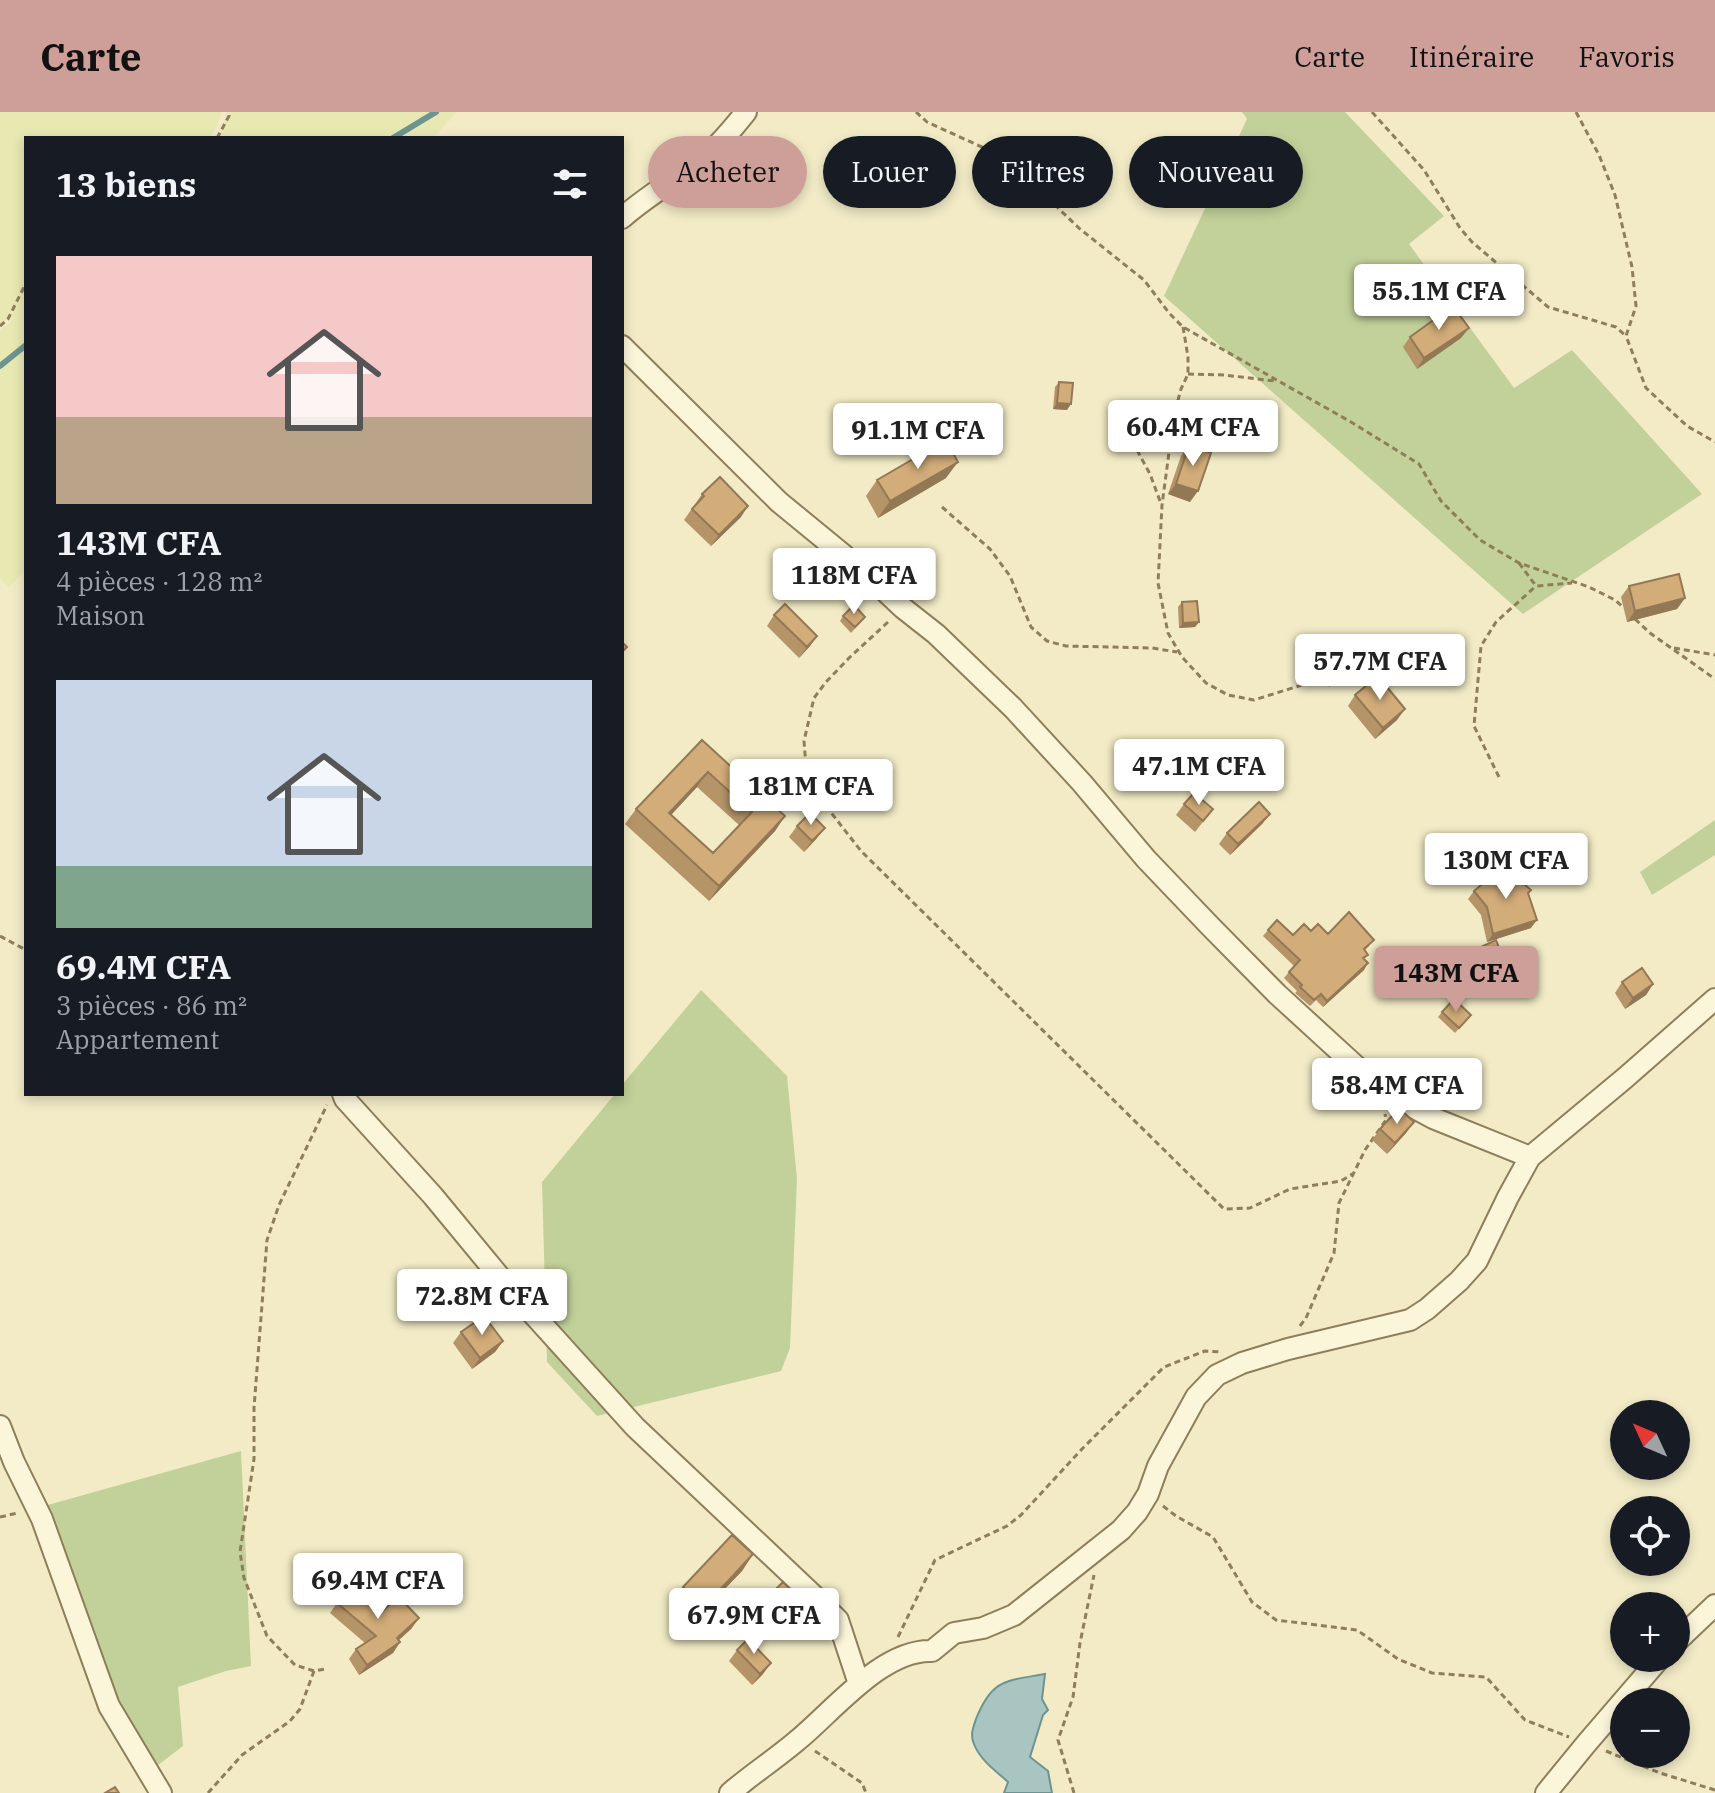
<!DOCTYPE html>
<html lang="fr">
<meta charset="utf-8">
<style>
body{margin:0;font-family:"IBM Plex Serif",serif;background:#20242c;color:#f1f3f6;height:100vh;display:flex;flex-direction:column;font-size:30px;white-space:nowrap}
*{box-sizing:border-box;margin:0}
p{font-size:26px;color:#9ea1a6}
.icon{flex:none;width:44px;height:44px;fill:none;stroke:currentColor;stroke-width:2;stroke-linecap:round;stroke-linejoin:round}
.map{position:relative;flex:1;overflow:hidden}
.sheet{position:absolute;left:24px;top:24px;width:600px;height:960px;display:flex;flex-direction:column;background:#171b24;border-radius:0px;box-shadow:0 4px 12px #0003}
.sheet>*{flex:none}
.guide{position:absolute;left:648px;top:24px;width:760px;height:72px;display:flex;gap:16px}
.needle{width:52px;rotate:314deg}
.tools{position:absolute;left:1610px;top:1288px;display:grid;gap:16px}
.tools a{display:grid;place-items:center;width:80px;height:80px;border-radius:50%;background:#171b24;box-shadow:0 4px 12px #0003;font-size:40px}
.price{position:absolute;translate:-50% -68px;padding:0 18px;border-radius:8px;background:#fff;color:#222;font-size:26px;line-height:52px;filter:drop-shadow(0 2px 4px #0008)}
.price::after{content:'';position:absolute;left:50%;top:48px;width:24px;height:18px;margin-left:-12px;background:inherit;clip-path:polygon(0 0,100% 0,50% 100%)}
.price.on{background:#ce9e98;color:#111}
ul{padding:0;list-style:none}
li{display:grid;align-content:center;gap:16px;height:424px;padding:0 32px}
li span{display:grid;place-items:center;height:248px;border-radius:0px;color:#555}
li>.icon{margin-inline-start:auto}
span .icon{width:144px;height:144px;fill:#fffc;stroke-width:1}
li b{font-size:34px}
h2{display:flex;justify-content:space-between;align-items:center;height:96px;padding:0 32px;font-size:34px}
.pill{padding:0 28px;border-radius:36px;background:#171b24;box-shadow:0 4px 12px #0003;font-size:28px;line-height:72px}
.pill.on{background:#ce9e98;color:#111}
header{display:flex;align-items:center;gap:48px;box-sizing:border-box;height:112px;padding:0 40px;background:#ce9e98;color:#111}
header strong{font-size:38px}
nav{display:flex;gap:44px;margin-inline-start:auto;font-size:28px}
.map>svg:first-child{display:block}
</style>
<header>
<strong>Carte</strong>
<nav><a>Carte</a><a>Itinéraire</a><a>Favoris</a></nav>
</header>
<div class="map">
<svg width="1715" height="1681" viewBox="0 0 1715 1681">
<rect width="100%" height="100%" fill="#f2ebc6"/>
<path fill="#e8e8b3" d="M0 0H222L215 18 209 26H26V457L9 475 0 466V218L10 210 15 195 8 207 0 214Z
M227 0H457L433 26H215L220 21Z"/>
<path fill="#c2d199" d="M1242 0H1345L1444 104 1409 132 1514 276 1572 238 1702 382 1523 502 1164 184 1247 7Z
M1715 708V743L1652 783 1640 760Z
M701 878 787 964 797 1067 790 1236 781 1259 597 1304 547 1250 542 1070 615 982H622V973Z
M241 1339 251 1554 226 1559 178 1575 183 1634 149 1660 109 1594 37 1396Z"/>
<path fill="#a8c5c1" stroke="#6d9491" stroke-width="2" d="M1045 1562 1042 1587 1048 1598 1043 1603 1030 1645 1048 1659 1052 1681H1004L1008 1670C996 1659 980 1648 974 1632 970 1623 973 1616 976 1607 992 1567 1005 1569 1045 1562Z"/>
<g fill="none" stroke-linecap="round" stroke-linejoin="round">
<path stroke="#6d9491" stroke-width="6" d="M393 26 436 0
M0 254 26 233"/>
<defs>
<path id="street" d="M622 106C649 82 681 65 708 42 723 29 734 15 746 0
M622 234 779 390 868 463 903 496 936 522 1013 596 1082 671 1146 747 1210 814 1277 882 1383 979 1433 1006 1530 1045
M343 982 345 987 433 1084 504 1170 635 1315 813 1483 838 1508 859 1572
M0 1314 14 1350 42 1407 109 1594 161 1681
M1676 1530 1715 1493
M730 1681C752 1662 777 1646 799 1627 835 1597 883 1537 932 1539L954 1521 983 1516 1014 1503 1121 1418 1137 1400 1148 1382 1158 1354 1196 1285 1217 1263 1242 1251 1288 1237 1410 1208 1427 1197 1459 1169 1477 1149 1508 1085 1530 1045 1625 966 1715 887
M1546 1681 1586 1632 1660 1546"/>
</defs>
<use href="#street" stroke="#8f7e5a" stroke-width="24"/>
<path stroke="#8f7e5a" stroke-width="3" stroke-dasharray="6 4" stroke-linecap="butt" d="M916 0 927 10 1006 46 1027 58 1059 97 1080 117 1144 168 1169 201 1183 215 1351 310 1419 352 1441 389 1480 428 1519 451 1589 475 1615 488 1624 496
M1372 0 1424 58 1460 116 1472 130 1548 195 1616 215 1626 224
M1576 0 1599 43 1615 83 1632 155 1636 194 1626 224 1646 276 1687 314 1715 330
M217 26 229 4V0
M0 214 8 207 26 171
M1183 215 1188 245V262L1181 277 1174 303 1162 393 1158 471 1168 521 1182 545 1206 571 1228 583 1254 588 1318 568 1334 575
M1188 262 1224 263 1275 269
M1160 389 1150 362 1132 329 1131 321 1136 309 1156 301 1177 290
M942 395 990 437 1010 464 1031 515 1047 529 1066 534 1152 536 1177 540
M1519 451 1536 474 1572 471
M1635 507 1650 521 1715 567
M888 510 849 546 826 570 814 586 804 629 806 654 822 689 861 739 1224 1097 1250 1096 1290 1077 1341 1069 1354 1061
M1674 536 1715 543
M1499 665 1474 614 1481 534 1496 510 1536 474
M0 824 26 838
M1300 1214 1306 1206 1334 1141 1339 1091 1365 1038 1386 1008 1385 1002
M1163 1394 1176 1404 1213 1425 1252 1490 1276 1508 1357 1518 1398 1547 1432 1561 1486 1565 1525 1608 1569 1625
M0 1405 18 1401
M898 1525 935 1448 1007 1414 1021 1403 1082 1337 1164 1255 1205 1239 1221 1240
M314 1559 295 1553 267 1524 244 1466 240 1440 254 1347V1296L267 1128 279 1093 327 993
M815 1639 862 1671 866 1681
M1606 1639 1660 1661 1715 1678
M208 1681 242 1643 290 1609 300 1597 314 1559 326 1557
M1074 1681 1058 1628 1073 1585 1080 1531 1094 1463"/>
<use href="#street" stroke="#fbf6da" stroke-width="20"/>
</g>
<path fill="#b59468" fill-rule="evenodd" d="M1410 225 1461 226 1417 257 1403 235Z
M1059 270 1067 298 1053 297 1055 275Z
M1189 333 1190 390 1168 382 1181 344Z
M946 366 878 406 866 384 877 368Z
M702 382 741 405 711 434 684 408Z
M1629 474 1685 486 1677 497 1627 510 1621 485Z
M1182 490 1199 510 1195 515 1179 516 1178 495Z
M774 503 817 524 810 534 799 546 767 514Z
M843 504 865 505 851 521 840 509Z
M1355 583 1397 608 1375 627 1348 594Z
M702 628 785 704 775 719 709 789 625 712 636 697ZM697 675 739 713 713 741 671 703Z
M1184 692 1213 697 1195 720 1176 703Z
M1270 702 1262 712 1230 743 1219 732 1227 721Z
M797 714 817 726 804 740 789 725Z
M1474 779 1528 782 1531 816 1487 830 1481 803 1468 787Z
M1268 818 1293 823 1311 819 1328 822 1369 834 1365 838 1368 843 1364 847V858L1323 895 1316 888 1310 894 1295 881 1297 879 1284 866 1294 854 1263 824Z
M1461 844 1506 853 1502 859 1482 867 1480 870 1465 875 1458 849Z
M1622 870 1653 872 1646 883 1625 897 1615 881Z
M1442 900 1471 903 1455 921 1438 905Z
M1380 1017 1406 1021 1387 1042 1372 1028Z
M461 1220 503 1229 495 1240 472 1257 453 1231Z
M753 1442 742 1459 692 1511 671 1491 683 1475Z
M771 1482 811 1507 799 1520 768 1488Z
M337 1491 384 1498 419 1506 411 1517 399 1528 400 1530 393 1541 359 1563 349 1547 356 1537 365 1531 330 1501Z
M737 1538 763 1562 752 1573 729 1549Z"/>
<path fill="#937855" d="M1469 216 1461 226 1417 257 1424 246Z
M1057 291 1071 292 1067 298 1053 297Z
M958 350 946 366 878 406 890 389Z
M1176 372 1198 379 1190 390 1168 382Z
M748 394 741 405 711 434 719 423Z
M1685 486 1677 497 1627 510 1635 499Z
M1199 510 1195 515 1179 516 1183 511Z
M817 524 810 534 799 546 807 535Z
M1405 597 1397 608 1375 627 1383 616Z
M708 660 697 675 659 716 669 701Z
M1270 702 1262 712 1230 743 1238 732Z
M785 704 775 719 709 789 719 774Z
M825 716 817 726 804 740 812 729Z
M1537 808 1531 816 1487 830 1493 822Z
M1368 851 1364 858 1323 895 1327 889Z
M1506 853 1502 859 1482 867 1480 870 1465 875 1469 869Z
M1653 872 1646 883 1625 897 1633 886Z
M1414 1010 1406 1021 1387 1042 1395 1031Z
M503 1229 495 1240 472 1257 480 1246Z
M753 1442 742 1459 692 1511 704 1495Z
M419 1506 411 1517 390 1536 397 1526Z
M400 1530 393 1541 359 1563 367 1553Z
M771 1551 763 1562 752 1573 760 1562Z"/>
<path fill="#d2ac79" stroke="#937855" stroke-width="2" fill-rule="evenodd" d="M1453 194 1469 216 1424 246 1410 225Z
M1059 270 1073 271 1071 292 1057 291Z
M946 328 958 350 890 389 877 368Z
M1189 333 1211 341 1198 379 1176 372Z
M720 365 748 394 719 423 692 397 704 384 702 382Z
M1679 462 1685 486 1635 499 1629 474Z
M1197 489 1199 510 1183 511 1182 490Z
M785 492 817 524 807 535 774 503Z
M854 493 865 505 855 515 843 504Z
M622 530 627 535 622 540Z
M1378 564 1405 597 1383 616 1355 583Z
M702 628 785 704 719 774 636 697ZM708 660 752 700 713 741 669 701Z
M1194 681 1213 697 1203 709 1184 692Z
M1259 690 1270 702 1238 732 1227 721Z
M810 701 825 716 812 729 797 714Z
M1503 754 1531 778 1528 781 1537 808 1493 822 1487 795 1474 779Z
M1349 800 1374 828 1364 837 1368 843 1363 846 1368 851 1327 889 1321 882 1314 888 1300 875 1302 873 1289 860 1300 848 1268 818 1277 808 1293 823 1304 812 1311 819 1318 812 1328 822Z
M1496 828 1506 853 1483 863 1484 864 1469 869 1461 844Z
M1642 856 1653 872 1633 886 1622 870Z
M1454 887 1471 903 1459 916 1442 900Z
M1399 996 1414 1010 1395 1031 1380 1017Z
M484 1204 503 1229 480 1246 461 1220Z
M732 1423 753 1442 704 1495 683 1475Z
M357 1470 384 1498 398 1484 419 1506 397 1526 400 1530 367 1553 356 1537 376 1524 337 1491Z
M783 1470 815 1502 803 1514 771 1482Z
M748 1527 771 1551 760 1562 737 1538Z
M115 1675 119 1681H105Z"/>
</svg>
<div class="tools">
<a><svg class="needle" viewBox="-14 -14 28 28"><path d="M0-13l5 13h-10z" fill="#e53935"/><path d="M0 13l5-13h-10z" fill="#9ea1a6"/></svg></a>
<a><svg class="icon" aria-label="locate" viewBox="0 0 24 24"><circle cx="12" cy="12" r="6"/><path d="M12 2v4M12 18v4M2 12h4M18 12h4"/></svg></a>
<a>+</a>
<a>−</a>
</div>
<b class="price" style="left:1439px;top:220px">55.1M CFA</b>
<b class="price" style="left:1193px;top:356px">60.4M CFA</b>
<b class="price" style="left:918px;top:359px">91.1M CFA</b>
<b class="price" style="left:854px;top:504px">118M CFA</b>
<b class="price" style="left:1380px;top:590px">57.7M CFA</b>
<b class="price" style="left:1199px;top:695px">47.1M CFA</b>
<b class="price" style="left:811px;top:715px">181M CFA</b>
<b class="price" style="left:1506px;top:789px">130M CFA</b>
<b class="price on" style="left:1456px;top:902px">143M CFA</b>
<b class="price" style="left:1397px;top:1014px">58.4M CFA</b>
<b class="price" style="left:482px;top:1225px">72.8M CFA</b>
<b class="price" style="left:378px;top:1509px">69.4M CFA</b>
<b class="price" style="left:754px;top:1544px">67.9M CFA</b>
<div class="guide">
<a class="pill on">Acheter</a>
<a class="pill">Louer</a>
<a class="pill">Filtres</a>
<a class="pill">Nouveau</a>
</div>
<section class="sheet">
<h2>13 biens<svg class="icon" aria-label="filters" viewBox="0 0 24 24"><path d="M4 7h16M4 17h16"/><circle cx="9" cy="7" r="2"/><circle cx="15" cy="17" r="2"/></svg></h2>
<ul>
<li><span style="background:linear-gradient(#f6c9c9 65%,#b9a48a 0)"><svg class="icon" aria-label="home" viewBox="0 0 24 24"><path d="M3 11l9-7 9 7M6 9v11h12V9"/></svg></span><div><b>143M CFA</b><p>4 pièces · 128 m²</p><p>Maison</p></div></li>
<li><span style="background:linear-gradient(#c9d6e8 75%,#7fa58c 0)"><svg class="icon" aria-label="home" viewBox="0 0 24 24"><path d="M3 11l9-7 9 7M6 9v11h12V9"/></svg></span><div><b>69.4M CFA</b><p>3 pièces · 86 m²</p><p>Appartement</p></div></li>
</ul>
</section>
</div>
